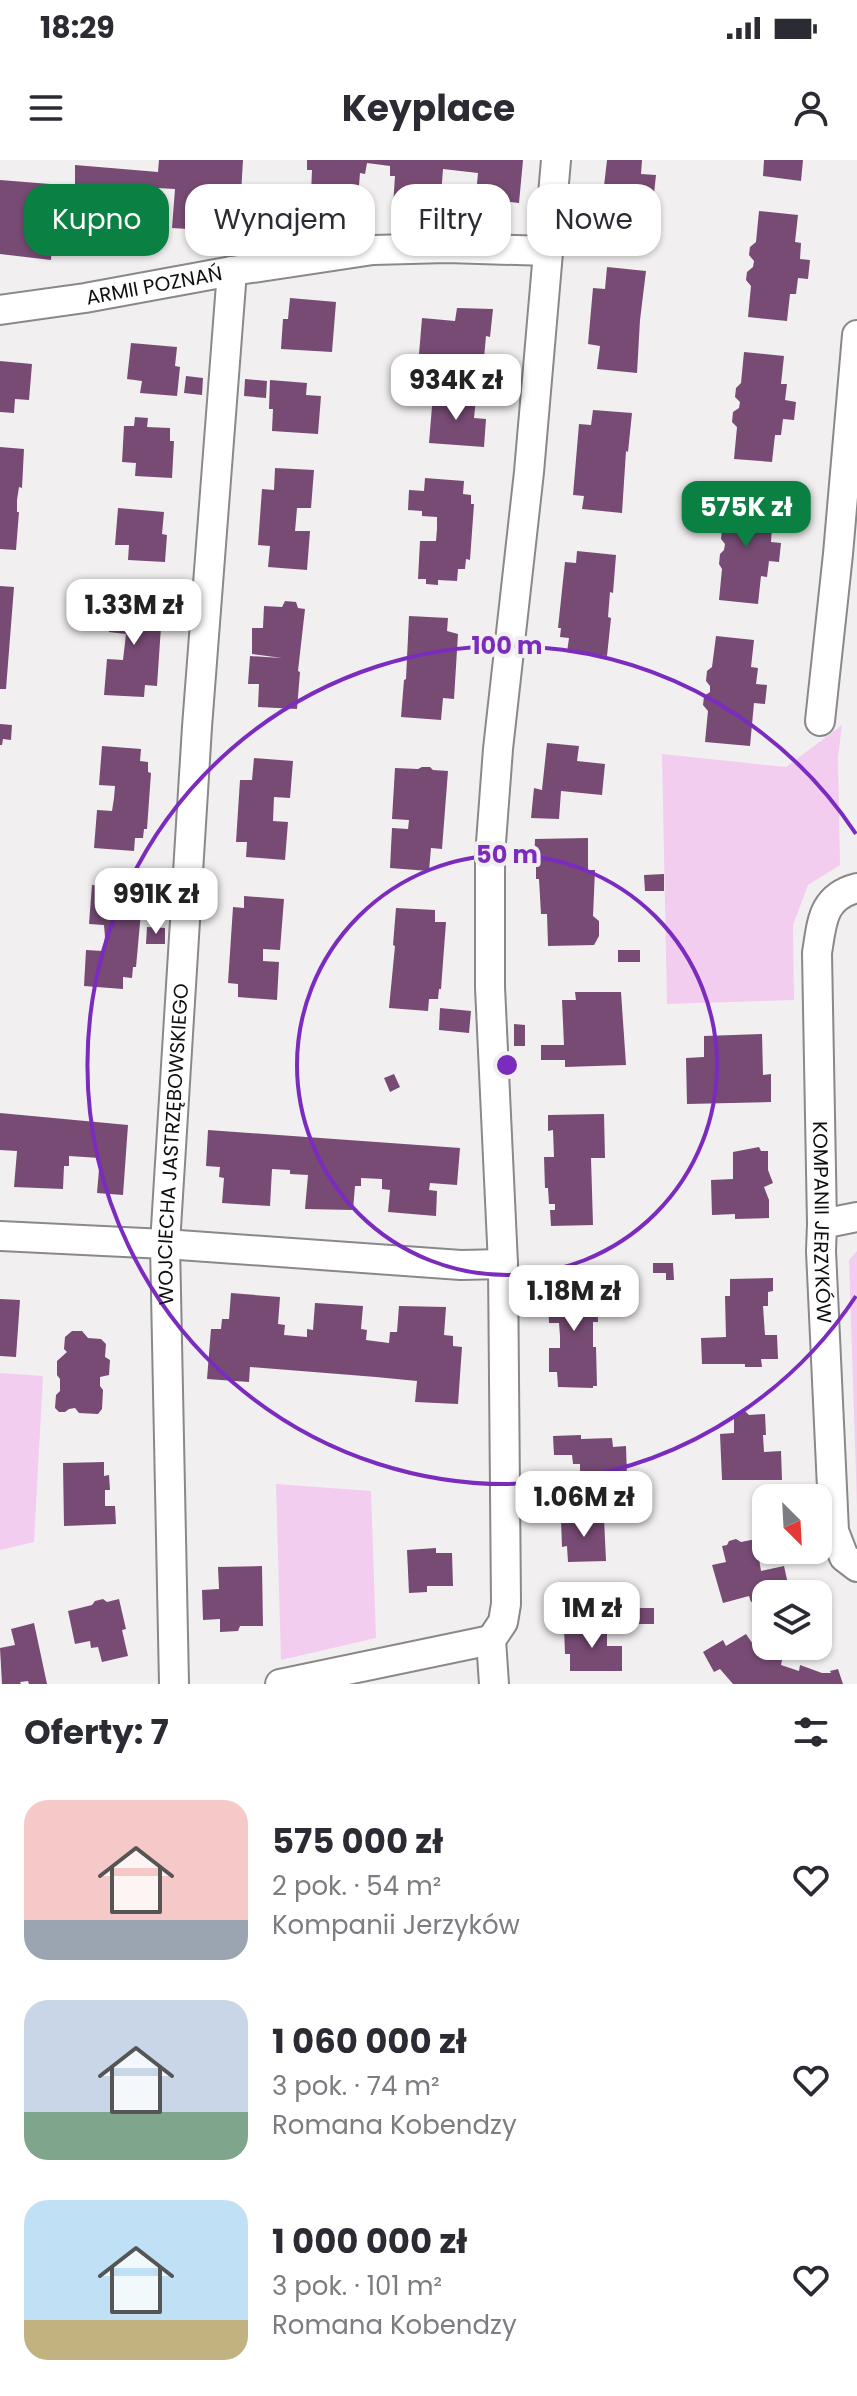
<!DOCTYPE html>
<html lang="pl">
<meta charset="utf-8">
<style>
body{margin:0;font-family:Poppins,sans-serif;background:#f7f7f7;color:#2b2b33;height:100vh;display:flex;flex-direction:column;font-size:30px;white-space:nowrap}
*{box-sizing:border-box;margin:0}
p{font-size:26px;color:#7c7c81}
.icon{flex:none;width:44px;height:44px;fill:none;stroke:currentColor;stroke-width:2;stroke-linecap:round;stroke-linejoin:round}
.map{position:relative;height:1524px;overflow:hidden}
.drawer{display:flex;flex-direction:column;background:#fff;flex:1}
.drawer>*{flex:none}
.top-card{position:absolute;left:24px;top:24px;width:810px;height:72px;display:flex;gap:16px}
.needle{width:52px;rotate:156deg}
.buttons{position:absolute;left:752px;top:1324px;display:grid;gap:16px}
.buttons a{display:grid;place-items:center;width:80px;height:80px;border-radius:16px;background:#fff;box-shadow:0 2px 6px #0004;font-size:40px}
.price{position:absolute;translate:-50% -68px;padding:0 18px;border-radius:16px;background:#fff;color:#222;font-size:26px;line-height:52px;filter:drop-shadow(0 2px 4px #0008)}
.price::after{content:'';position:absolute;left:50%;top:48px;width:24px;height:18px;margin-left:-12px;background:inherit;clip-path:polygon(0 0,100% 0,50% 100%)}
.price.current{background:#0b8043;color:#fff}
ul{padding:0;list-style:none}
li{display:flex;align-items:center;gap:24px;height:200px;padding:0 24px}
li span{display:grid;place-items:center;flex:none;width:224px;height:160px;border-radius:24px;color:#555}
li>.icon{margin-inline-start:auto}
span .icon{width:96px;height:96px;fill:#fffc;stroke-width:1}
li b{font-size:34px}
h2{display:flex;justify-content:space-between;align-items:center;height:96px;padding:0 24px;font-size:34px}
.chip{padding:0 28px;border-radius:24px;background:#fff;box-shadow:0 2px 6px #0004;font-size:28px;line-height:72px}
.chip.current{background:#0b8043;color:#fff}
.status{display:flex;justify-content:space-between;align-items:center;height:56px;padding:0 40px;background:#fff;direction:ltr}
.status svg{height:22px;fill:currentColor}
header{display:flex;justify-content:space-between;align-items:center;height:104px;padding:0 24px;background:#fff;font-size:36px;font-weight:700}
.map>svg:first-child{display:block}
</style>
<div class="status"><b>18:29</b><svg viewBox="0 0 49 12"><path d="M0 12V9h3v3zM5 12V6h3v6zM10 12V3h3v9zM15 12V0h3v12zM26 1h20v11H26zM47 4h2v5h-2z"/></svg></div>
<header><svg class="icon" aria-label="menu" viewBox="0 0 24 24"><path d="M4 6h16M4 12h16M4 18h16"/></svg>Keyplace<svg class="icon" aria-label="person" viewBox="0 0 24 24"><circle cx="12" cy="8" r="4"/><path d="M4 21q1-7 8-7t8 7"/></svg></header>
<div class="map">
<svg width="857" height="1524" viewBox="0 0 857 1524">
<rect width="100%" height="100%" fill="#f2eff1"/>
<path fill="#f3cdf0" d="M842 565 838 598 840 705 808 725 793 765 794 840 667 844 662 594 786 607Z
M857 1091V1346L849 1100Z
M0 1213 43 1216 34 1382 0 1390Z
M276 1324 371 1331 376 1478 281 1500Z"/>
<path fill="#774b74" d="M159 0H243L241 34 221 33 220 71 172 68 175 29 157 28 156 48 137 45 136 82 88 76 90 43 74 42V34L71 62 58 60 59 69H53L51 100 0 94V20L75 26V5L158 12Z
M307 0H523L519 43 501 41V48L475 46 478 13 443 9 440 50 393 46 395 16H390V6L367 3 365 14 360 13 358 38 311 34 312 10H307Z
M607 0H642L641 14 656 15 652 53 613 49 615 27 604 26Z
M764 0H803L801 21 763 16Z
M759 51 798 55 795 82 801 83 800 99 810 100 808 119 798 118 796 134H790L787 161 748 157 751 126 746 120 747 112 753 107 754 101 749 95 750 87 756 82Z
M607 107 646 111 640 160 637 213 597 209 600 186 588 184 593 128 605 129Z
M290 138 336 142 332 192 281 189 283 159H288Z
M457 148 493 149 490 177 486 176 484 198 419 194 422 158 455 161Z
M131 183 177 187 175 206 180 207 177 236 140 233 142 221 127 219Z
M744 192 784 196 781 224H787L785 240 796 242 794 260 783 259 781 275H775L772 302 734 299 737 267 732 262 733 252 739 248 740 242 735 237 736 228 741 223Z
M0 201 32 204 29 240 15 239 14 253 0 252Z
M186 216 203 218 202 235 184 233Z
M245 219 267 221 266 238 244 236Z
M270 220 307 223 306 235 321 236 318 274 272 271 273 249H269Z
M441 233 476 238 474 258 486 259 484 287 429 283 433 234 441 235Z
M593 250 632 253 628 292 626 291 622 353 582 349 584 336 573 335 579 264 591 265Z
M135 257 148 258 147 267 170 268V281H174L172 318 135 316 136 303 122 302 124 266H134Z
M0 287 24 289 22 328 19 327 17 340V352H19L16 390 0 389Z
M275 308 314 310 311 348H297L296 360 295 371H310L307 410 268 407 270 386 258 385 262 329 274 330Z
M425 318 464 321 463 334 471 335V344H474L470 400 466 399 465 409H458L457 421 438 420V425L426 424V419H418L420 381H436L437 369V357L422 356V351L408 350 409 330 424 331Z
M730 334 769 338 766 365 772 366 771 382 781 383 779 402 769 401 767 417 761 416 758 444 719 440 722 409 719 404 720 394 724 390 725 384 721 379 722 369 727 365Z
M118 348 164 352 162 374 167 375 165 402 128 400 129 385H115Z
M577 391 616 395 613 433 610 432 608 457 611 458 607 496 567 492 569 478 560 477 561 468H558L565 402 576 403Z
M0 426 14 427 6 529H0Z
M113 435 152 438 151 451 162 452 157 526 145 525 144 537 104 535 107 499 123 500 126 474 109 472Z
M285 441 296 442 298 448 305 449 298 511 300 512 297 549 258 547 259 524H248L250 496 282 498 252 494V468H263L264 446 282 447Z
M409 456 448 458 447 471 458 474 454 539 443 538 441 560 401 557 404 520 406 519Z
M716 476 754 480 751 507 758 508 756 524 767 525 765 544 754 543 750 586 705 582 708 551 703 545 704 536 710 532V526L706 521 707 511 712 507Z
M0 564 12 565 11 580 3 579 2 585H0Z
M547 583 579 586 577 601 605 604 602 635 561 631 559 659 531 658 534 628 542 630Z
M102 586 141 589 140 601 148 602V612L151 613 147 669H144L143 678H135L134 691 94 688 97 650 112 651 114 638 115 626 99 625Z
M254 598 293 601 290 638 274 637 273 661 288 662 285 700 246 697 247 682H236L240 620H252Z
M422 607H430L433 610 448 611 442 689 431 688 429 711 390 708 392 668 408 669 409 660 392 659 395 608 418 609Z
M588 678V710H595L593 756 599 761V776L594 785 548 786 547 754H541L539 719H536V707L534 705 535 679Z
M664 714V731H645L644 715Z
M92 725 131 728 130 750 141 752 136 807H133L132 818 123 817V829L84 826 86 790 103 791 105 777 104 765 89 764Z
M244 736 284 739 280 790 263 789V801L279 802 277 840 238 837V824L228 823 233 747 244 748Z
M396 748 435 750V762H446L441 829H439L438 839H429L428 851 389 848 395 786 393 785Z
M147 767 165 768V784H146Z
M618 790H640V802H618Z
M575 832H621L626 905 565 907V900H541V885H564L562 840H576Z
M440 848 471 851 469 873 439 870Z
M514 864 525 865V886H514Z
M762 874 763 915 771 914V942L687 944 686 898 704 897V876Z
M394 914 400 927 390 932 384 918Z
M0 953 128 965 123 1035 97 1033 100 998 69 996V1006H64L63 1029 14 1027 17 991 0 990Z
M604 954 605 998H591L593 1065 551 1066 550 1050H555V1044H549L548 1028H545L544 997H554L553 970 548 971V955Z
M208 970 460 988 457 1025 430 1023 429 1030 437 1031 436 1056 388 1052 390 1030 382 1029V1019L361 1018V1026H355L353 1050 305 1049 308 1015 290 1014V1010L272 1009 270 1046 222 1043 224 1018 219 1017 220 1007 206 1006Z
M759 987 761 991H768V1010L773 1023 764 1027 769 1040V1058L735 1059V1054L712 1055 711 1020 733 1019V992Z
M653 1103H673L674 1120H666V1113H653Z
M773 1118V1131L768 1132V1146H763L764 1161 765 1175H777L778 1199H761L762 1207H745V1204H702L701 1178 726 1177 725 1136H730V1119Z
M547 1122 597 1123 598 1162H593V1187H596L597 1226H593V1228L558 1227 557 1212H549V1188H560V1176L559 1163H549Z
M231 1133 280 1137 278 1164 285 1165 284 1175 307 1177V1169L313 1170 315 1143 363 1146 361 1169 367 1170 366 1180 389 1183 390 1172H397L399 1146 446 1147 444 1175 453 1176V1186L462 1187 458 1244 415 1242 417 1221 376 1217 250 1207 249 1222 207 1219 211 1169H221L222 1159H229Z
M0 1139 20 1140 16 1197 0 1196Z
M72 1171H82L88 1178 101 1179 106 1184 105 1197 110 1200 109 1215 100 1217V1226L103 1230 102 1249 98 1254 79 1253 75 1248 69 1249 65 1252H59L55 1248 56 1235 60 1231V1219L57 1215V1201L67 1192 64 1189 65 1177Z
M739 1251H745L749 1255 765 1254 766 1275H763L764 1292 781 1291 782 1320H722L720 1274 734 1273V1255Z
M581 1275V1279L612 1278 613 1287 626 1286 627 1316H614V1325L580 1326V1304H573L572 1295H554L553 1276Z
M104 1302V1316L109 1315 110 1330H105V1346H115L116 1364 64 1366 63 1303Z
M604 1358 606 1401 568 1402 567 1386 562 1387 561 1359Z
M736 1379 741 1382 756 1379 761 1411 784 1406 790 1433 766 1434V1438L751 1442 749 1436 723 1443 712 1405 726 1402 722 1386 727 1385 729 1381Z
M436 1388V1393H452L453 1426H427V1432L409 1433 407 1390Z
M262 1406 263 1466H240L238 1471 220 1472V1459L203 1460 202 1430 219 1429 218 1407Z
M103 1439 107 1442 119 1439 126 1469 122 1470 128 1496 102 1502 98 1487 91 1488 90 1481 75 1484 68 1451 92 1445 95 1441Z
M624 1448H654V1464H624Z
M34 1463 47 1524H29L28 1521 20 1522 21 1524H2L0 1488 15 1485 11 1469Z
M607 1466V1486H622V1511H570V1494H565L564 1467Z
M746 1474 759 1493 782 1500 781 1505 799 1511 800 1505 822 1513H831L830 1511 838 1509 843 1524H733L720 1509 714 1512 703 1492 723 1480 726 1486Z"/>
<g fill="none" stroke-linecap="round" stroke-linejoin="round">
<defs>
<g id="minor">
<path id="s1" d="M0 150 85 138 232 111 373 90 447 88 548 91"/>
<path d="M820 561 838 394 857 175"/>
<path id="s2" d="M857 728C822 737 822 762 817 793L822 1064 821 1091 834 1371 844 1397 857 1407"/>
<path d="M822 1064 857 1057"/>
<path d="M0 1076 165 1084 461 1105 503 1104"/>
<path id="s3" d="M174 1524 165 1084 197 567 232 111"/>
<path d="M280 1524 491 1480"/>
<path d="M494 1524 491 1480 503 1462 506 1444 503 1104 490 827V696L498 589 529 312 556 0"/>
</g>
</defs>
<use href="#minor" stroke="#8a888a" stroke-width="32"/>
<use href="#minor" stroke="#fff" stroke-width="28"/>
</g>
<g fill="none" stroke="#7b2cbf" stroke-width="4">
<circle cx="507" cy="905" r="210"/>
<path d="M856 1136A419 419 0 1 1 856 674"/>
</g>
<g text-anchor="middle" stroke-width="8" stroke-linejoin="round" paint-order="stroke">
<g font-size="20" fill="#100f10" stroke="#f2eff1">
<text dy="7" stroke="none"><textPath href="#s1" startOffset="156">ARMII POZNAŃ</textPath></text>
<text dy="7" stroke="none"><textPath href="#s3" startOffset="540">WOJCIECHA JASTRZĘBOWSKIEGO</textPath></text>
<text dy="7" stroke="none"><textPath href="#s2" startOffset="352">KOMPANII JERZYKÓW</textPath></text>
</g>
</g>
<circle cx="507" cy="905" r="12" fill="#7b2cbf" stroke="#f2eff1" stroke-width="4"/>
<g font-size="24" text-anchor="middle" font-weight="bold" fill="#7b2cbf" stroke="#f2eff1" stroke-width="8" stroke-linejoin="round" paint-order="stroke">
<text x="507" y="494">100 m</text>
<text x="507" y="703">50 m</text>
</g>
</svg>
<div class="buttons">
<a><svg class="needle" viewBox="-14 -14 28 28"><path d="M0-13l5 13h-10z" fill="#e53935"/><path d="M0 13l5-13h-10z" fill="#7c7c81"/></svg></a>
<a><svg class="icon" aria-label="layers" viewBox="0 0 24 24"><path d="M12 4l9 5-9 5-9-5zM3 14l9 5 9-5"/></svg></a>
</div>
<b class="price" style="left:456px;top:262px">934K zł</b>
<b class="price current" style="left:746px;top:389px">575K zł</b>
<b class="price" style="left:134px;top:487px">1.33M zł</b>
<b class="price" style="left:156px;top:776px">991K zł</b>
<b class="price" style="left:574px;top:1173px">1.18M zł</b>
<b class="price" style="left:584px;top:1379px">1.06M zł</b>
<b class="price" style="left:592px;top:1490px">1M zł</b>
<div class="top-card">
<a class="chip current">Kupno</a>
<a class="chip">Wynajem</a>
<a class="chip">Filtry</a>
<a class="chip">Nowe</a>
</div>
</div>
<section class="drawer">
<h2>Oferty: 7<svg class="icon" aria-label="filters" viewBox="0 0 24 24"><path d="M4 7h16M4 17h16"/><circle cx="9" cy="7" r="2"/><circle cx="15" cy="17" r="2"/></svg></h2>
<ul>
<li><span style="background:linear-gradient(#f6c9c9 75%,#9aa5b1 0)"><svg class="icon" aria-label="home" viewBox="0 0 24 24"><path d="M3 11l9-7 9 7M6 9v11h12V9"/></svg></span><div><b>575 000 zł</b><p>2 pok. · 54 m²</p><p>Kompanii Jerzyków</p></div><svg class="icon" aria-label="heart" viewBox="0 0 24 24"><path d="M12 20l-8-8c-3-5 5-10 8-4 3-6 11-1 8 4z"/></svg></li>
<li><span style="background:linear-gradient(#c9d6e8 70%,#7fa58c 0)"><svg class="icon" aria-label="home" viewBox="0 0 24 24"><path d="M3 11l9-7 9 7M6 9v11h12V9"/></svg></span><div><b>1 060 000 zł</b><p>3 pok. · 74 m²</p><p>Romana Kobendzy</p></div><svg class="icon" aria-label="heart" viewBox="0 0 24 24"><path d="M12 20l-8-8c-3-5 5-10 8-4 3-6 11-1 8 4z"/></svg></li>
<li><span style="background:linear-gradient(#bfe0f5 75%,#c2b280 0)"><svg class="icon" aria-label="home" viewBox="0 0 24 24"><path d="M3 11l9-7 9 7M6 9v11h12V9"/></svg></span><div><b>1 000 000 zł</b><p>3 pok. · 101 m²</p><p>Romana Kobendzy</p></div><svg class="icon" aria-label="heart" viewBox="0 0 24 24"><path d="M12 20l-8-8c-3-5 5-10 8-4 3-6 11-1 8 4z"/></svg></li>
</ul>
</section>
